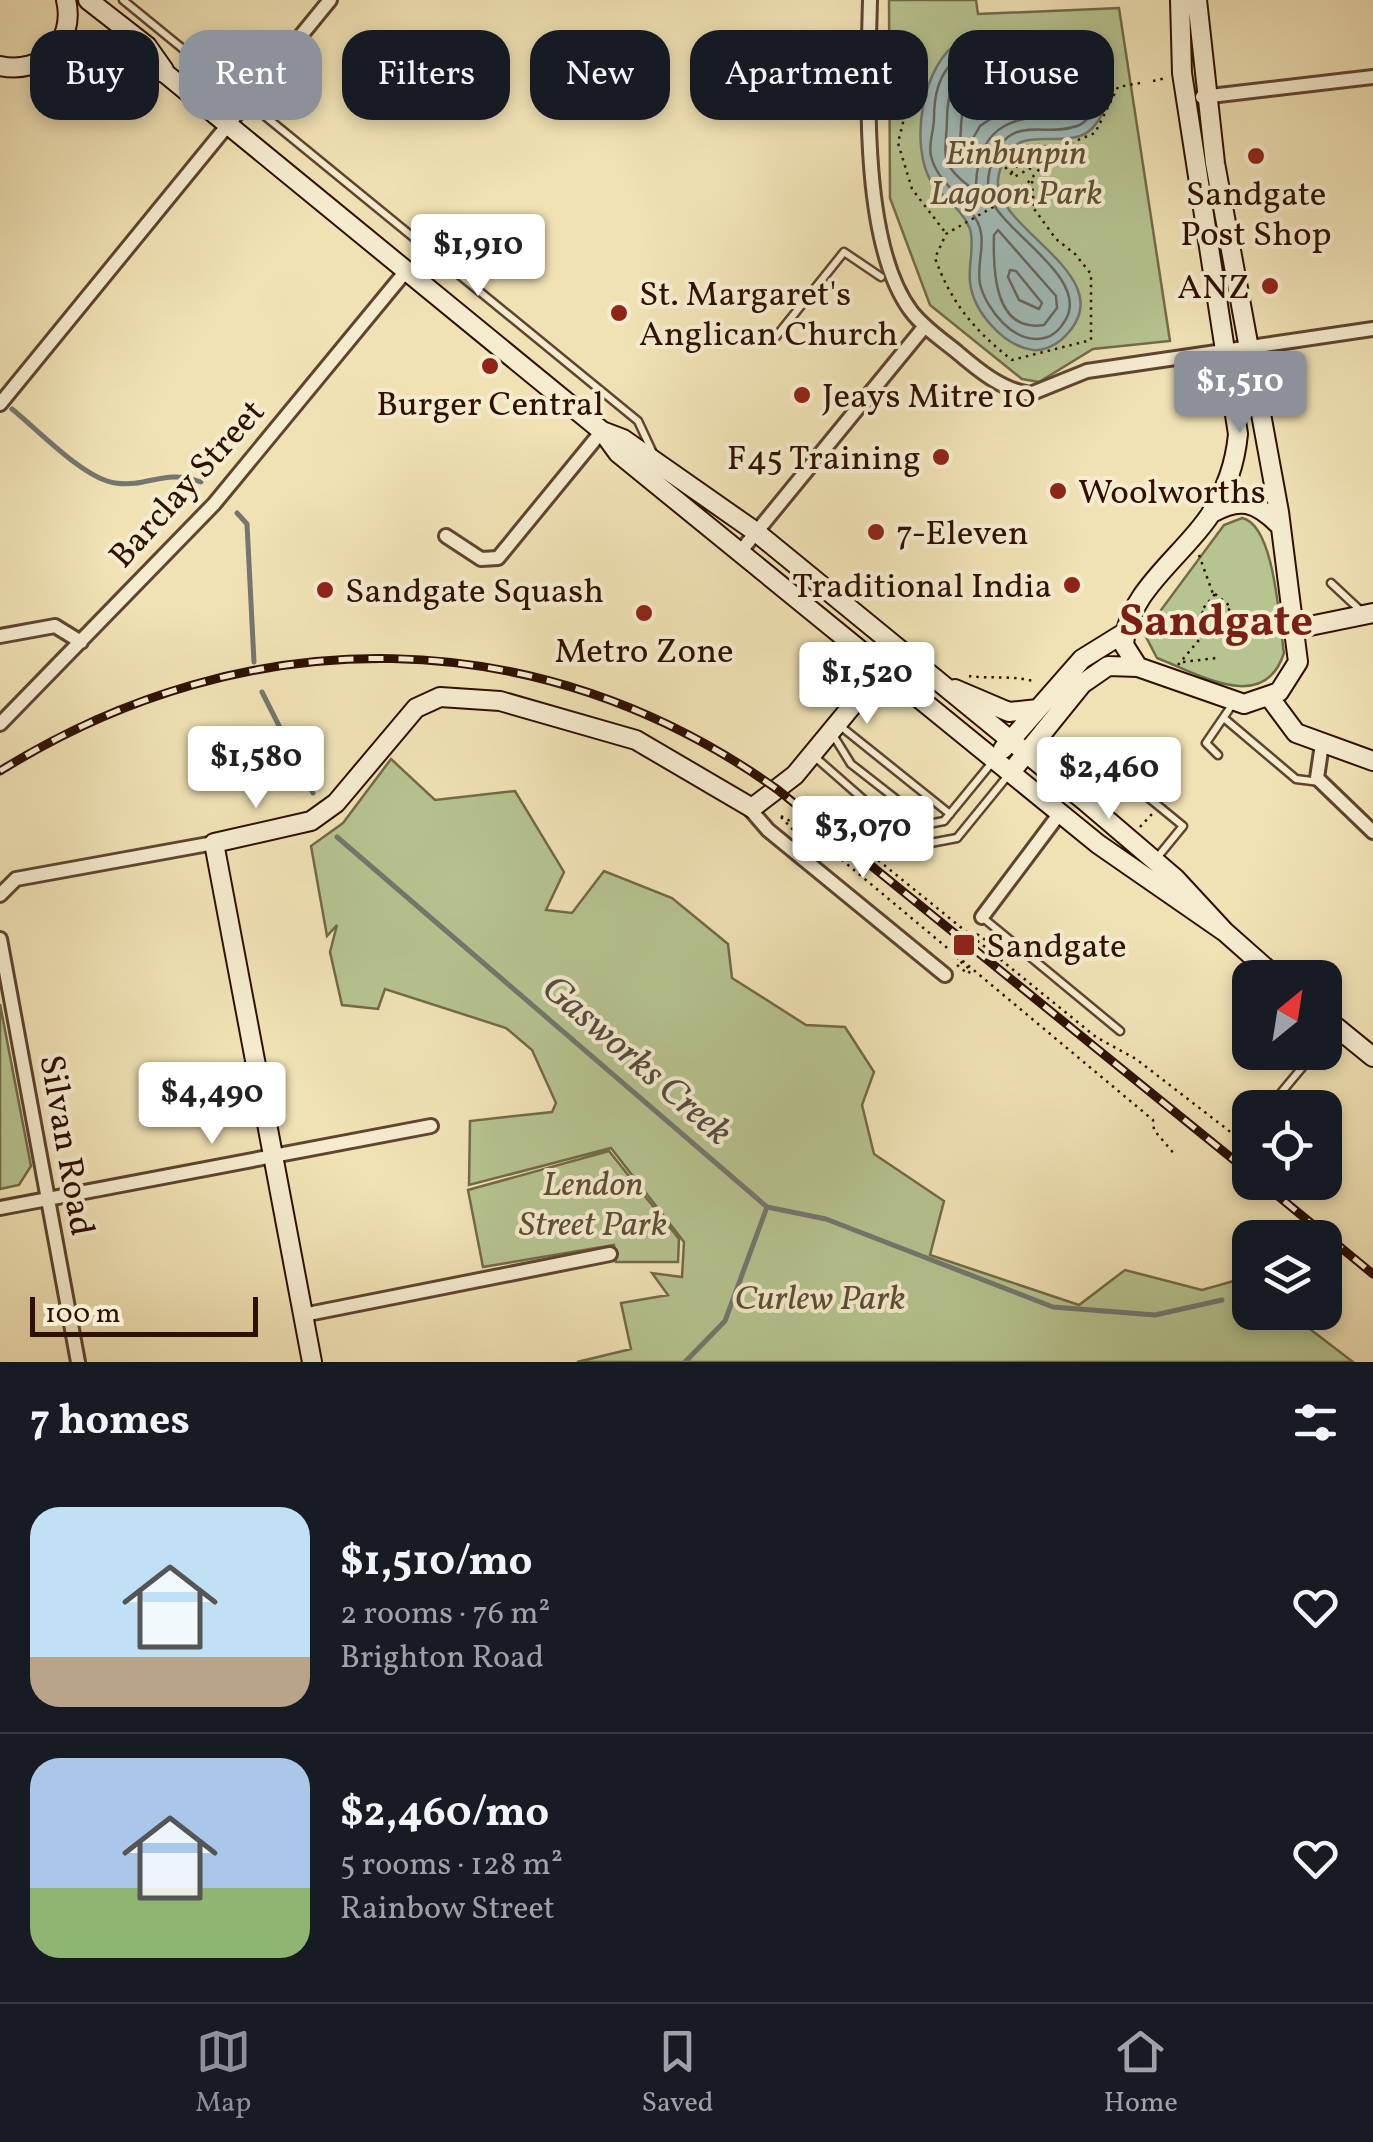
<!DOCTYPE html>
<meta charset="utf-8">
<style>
body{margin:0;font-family:Vollkorn,serif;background:#242831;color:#f1f3f6;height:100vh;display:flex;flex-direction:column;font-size:38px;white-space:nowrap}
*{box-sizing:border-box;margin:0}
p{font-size:32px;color:#9ea1a6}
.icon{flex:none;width:55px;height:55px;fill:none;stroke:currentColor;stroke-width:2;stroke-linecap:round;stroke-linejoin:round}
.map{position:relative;height:1362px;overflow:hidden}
.details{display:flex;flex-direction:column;background:#171b24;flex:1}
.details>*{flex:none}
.banner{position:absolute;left:30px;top:30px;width:1315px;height:90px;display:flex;gap:20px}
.needle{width:65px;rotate:30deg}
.buttons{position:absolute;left:1232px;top:960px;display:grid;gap:20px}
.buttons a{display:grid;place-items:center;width:110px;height:110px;border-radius:20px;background:#171b24;box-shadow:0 5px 15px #0003;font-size:50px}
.scale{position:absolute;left:30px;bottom:25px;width:228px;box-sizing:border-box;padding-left:10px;border:5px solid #2f1002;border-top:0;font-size:28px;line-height:35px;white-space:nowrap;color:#2f1002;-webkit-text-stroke:8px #f5eccf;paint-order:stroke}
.price{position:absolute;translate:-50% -85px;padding:0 22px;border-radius:10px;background:#fff;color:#222;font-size:32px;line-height:65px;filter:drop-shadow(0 2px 5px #0008)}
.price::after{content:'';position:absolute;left:50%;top:60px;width:30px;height:22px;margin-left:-15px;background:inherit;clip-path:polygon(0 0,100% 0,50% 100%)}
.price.current{background:#8c9099;color:#fff}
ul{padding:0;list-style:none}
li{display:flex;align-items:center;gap:30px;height:250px;padding:0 30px}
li+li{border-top:2px solid #363941}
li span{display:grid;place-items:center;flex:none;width:280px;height:200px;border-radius:30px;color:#555}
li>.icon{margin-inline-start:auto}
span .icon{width:120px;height:120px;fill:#fffc;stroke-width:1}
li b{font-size:42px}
h2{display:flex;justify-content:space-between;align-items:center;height:120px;padding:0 30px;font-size:42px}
.tag{padding:0 35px;border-radius:30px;background:#171b24;box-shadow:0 5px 15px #0003;font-size:35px;line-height:90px}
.tag.current{background:#8c9099;color:#fff}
.tab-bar{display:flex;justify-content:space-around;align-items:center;height:140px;border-top:2px solid #363941;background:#171b24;font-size:28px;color:#9ea1a6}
.tab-bar a{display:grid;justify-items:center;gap:5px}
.tab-bar .current{color:#8c9099}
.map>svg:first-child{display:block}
</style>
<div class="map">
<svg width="1373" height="1362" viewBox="0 0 1373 1362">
<rect width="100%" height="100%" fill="#f0e2b5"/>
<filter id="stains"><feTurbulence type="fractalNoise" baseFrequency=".002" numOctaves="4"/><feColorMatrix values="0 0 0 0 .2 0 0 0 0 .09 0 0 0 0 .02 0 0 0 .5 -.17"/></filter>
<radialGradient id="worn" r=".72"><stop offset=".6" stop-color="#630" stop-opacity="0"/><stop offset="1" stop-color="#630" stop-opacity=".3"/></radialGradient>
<path fill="#b6c490" stroke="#726a49" stroke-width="2.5" d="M889 0H976L978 14 1119 8 1170 341 1093 349 1039 382 1022 379 930 305 890 198Z
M1242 518C1275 525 1279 622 1284 653 1264 715 1199 674 1157 658L1144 633 1224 525Z
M391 759 435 800 515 791 564 872 546 910 572 913 604 871 672 898 728 944 732 978 806 1025 845 1027 874 1072 862 1105 874 1154 944 1201 930 1255 1079 1305 1125 1270 1202 1290 1234 1281 1250 1296V1312L1289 1313 1353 1362H577L631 1349 621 1303 668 1295 652 1273 682 1277 684 1242 611 1148 469 1185 470 1121 552 1112 556 1103 532 1050 506 1028 385 989 378 1009 342 1005 330 952 337 925 327 936 311 846 343 823Z
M0 1004 31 1166 19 1185 0 1189Z
M609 1151 679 1239 678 1262H616L614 1245 483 1267 468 1190Z"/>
<path fill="#a0bbb9" stroke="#737770" stroke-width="2.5" d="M999 35C1032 42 1121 58 1104 108 1101 119 1092 132 1080 136 1050 146 1017 125 1002 164 999 172 996 185 1000 194 1017 240 1124 284 1061 340 1054 346 1043 351 1033 350 1003 346 973 311 970 282 968 265 975 245 970 229 962 208 944 200 932 183 909 147 921 62 962 40 971 35 989 36 999 35Z"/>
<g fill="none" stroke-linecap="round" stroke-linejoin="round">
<path stroke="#68665e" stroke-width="2.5" d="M1000 45C1029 51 1101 60 1095 103 1094 112 1086 123 1077 126 1044 138 1011 113 993 159 989 170 986 185 990 197 1002 232 1089 277 1066 319 1061 328 1054 336 1044 338 1014 345 986 309 980 284 976 264 987 242 978 223 966 198 937 183 931 156 928 145 934 130 934 118 934 72 953 50 1000 45Z
M999 58 1049 69 1079 88 1083 101 1073 114C1020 116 978 119 976 185L970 187C938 163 946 155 947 120 947 83 961 62 999 58Z
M999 73 1044 83 1059 96 1011 105 980 126 968 147 962 149C959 140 961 135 961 125 964 96 966 76 999 73Z
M998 230 1056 296 1057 308 1044 325C993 333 993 267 994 235Z
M1010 270 1016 271 1042 303 1039 309 1019 300 1008 277Z"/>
<path stroke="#737770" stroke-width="5" d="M12 409C37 429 84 479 115 483 149 488 163 468 201 482
M237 513 247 524 254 662
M262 692 313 793
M337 837 767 1207 826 1219 1053 1307 1155 1315 1222 1300
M685 1362 725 1321 767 1207"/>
<defs>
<path id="lane" d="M123 0 638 421 652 451
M771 343 844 252 881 277
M1331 583 1361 611
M1225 719 1296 779 1320 782
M839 725 950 814
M833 735 851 764 928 824 944 821 994 760
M1218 755 1206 743 1232 705
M815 757 896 828 925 844 957 838 1010 773
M1139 790 1183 826 1156 859
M982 917 1120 1031
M1270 1106 1315 1052"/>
<path id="street" d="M870 0C868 82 860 243 911 311 923 327 941 339 957 352 978 370 1002 390 1030 394L1087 371 1373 329
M1202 97 1373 77
M0 404 330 0
M446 536 481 559 498 558 602 431
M740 552 925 326
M0 636 55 626 81 642
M0 724 214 504 406 271
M1322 744 1317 778 1373 832
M749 808 768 830 945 975
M0 895 16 879 214 843
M982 917 1060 813
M0 939 78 1362
M0 1208 431 1126
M303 1315 610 1254"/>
<path id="secondary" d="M88 0 147 46 164 70
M57 50 104 41 166 74 602 431 618 453 1098 844 1225 932
M0 66C42 75 76 42 66 0
M602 431 623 439 756 532 1086 802 1175 878 1225 932 1277 978
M1212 513C1240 497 1256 502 1278 524
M1295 629 1373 613
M1138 667 1124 645C1126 593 1183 556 1210 515 1226 489 1235 465 1238 434L1182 73 1180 0
M955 689 1009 712 1038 709
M1270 698 1296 733 1373 761
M1003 749 1082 659 1124 633
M1011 772 1082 684 1108 666 1138 667 1244 704 1279 692 1298 662 1279 512 1215 163 1197 0
M1325 1018 1373 1057
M312 1362 214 843 311 821 336 803 416 708 440 697 500 701 636 740 752 808 795 775 899 649"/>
</defs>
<use href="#lane" stroke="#5f442f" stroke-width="11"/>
<use href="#street" stroke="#5f442f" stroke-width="18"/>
<use href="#secondary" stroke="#2f1002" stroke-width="22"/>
<path stroke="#2f1002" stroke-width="2.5" stroke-dasharray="2.5 5" stroke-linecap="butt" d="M885 37 906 50 910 94 898 143 912 189 945 232
M1153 81 1166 78
M1025 149 1015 150 1005 167 1014 177 1033 167 1032 157
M1011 173 1039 145 1055 148
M1032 181 1034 207
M1021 191 1056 239 1075 254 1091 274V340L1012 360C975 331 951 303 935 258L946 234 1021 191 1056 149 1095 133 1118 87 1140 83
M1199 555 1213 594
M1215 594 1231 607 1217 624 1201 611Z
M1228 613 1275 618
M1183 662 1216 658
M1178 665 1214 622
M969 676C990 679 1018 675 1035 682
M820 813 1096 1037 1136 1059 1250 1147
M781 816 805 829 1153 1120 1154 1130 1176 1156
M781 817 796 833
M1140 827 1152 814
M977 934 991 944 993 940
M957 965 968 974 971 970 957 959"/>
<use href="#lane" stroke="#f5eccf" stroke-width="6"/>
<use href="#street" stroke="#f5eccf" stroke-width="12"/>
<use href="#secondary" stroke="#f5eccf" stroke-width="18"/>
<defs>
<path id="rail" d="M0 771C247 617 540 619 778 790L1250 1173
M1261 1182 1373 1274"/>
</defs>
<use href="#rail" stroke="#2f1002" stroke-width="9"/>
<use href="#rail" stroke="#f5eccf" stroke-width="5" stroke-dasharray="15" stroke-linecap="butt"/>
<path stroke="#2f1002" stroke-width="2.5" stroke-dasharray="2.5 5" stroke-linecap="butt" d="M957 959 977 934"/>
</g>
<g fill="#8f2418" stroke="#f5eccf" stroke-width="4">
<circle cx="1256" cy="156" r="10"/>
<circle cx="1270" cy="286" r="10"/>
<circle cx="619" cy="313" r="10"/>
<circle cx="490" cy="366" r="10"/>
<circle cx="802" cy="395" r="10"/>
<circle cx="941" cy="457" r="10"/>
<circle cx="1058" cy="491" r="10"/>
<circle cx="876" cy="532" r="10"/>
<circle cx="1072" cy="585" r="10"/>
<circle cx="325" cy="590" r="10"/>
<circle cx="644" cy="613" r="10"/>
<rect x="952" y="933" width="24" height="24" rx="5"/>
</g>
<g text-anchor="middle" stroke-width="8" stroke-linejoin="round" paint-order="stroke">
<g font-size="35" font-style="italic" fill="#5e4f34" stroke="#f5eccf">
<text x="1016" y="164">Einbunpin<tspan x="1016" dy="40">Lagoon Park</tspan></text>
<text x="593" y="1195">Lendon<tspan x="593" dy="40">Street Park</tspan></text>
<text x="820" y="1309">Curlew Park</text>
</g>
<g font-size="35" fill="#2f1002" stroke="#f5eccf" text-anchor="start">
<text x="1256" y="205" text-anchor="middle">Sandgate<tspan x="1256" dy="40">Post Shop</tspan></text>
<text x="1250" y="298" text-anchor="end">ANZ</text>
<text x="639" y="305">St. Margaret's<tspan x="639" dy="40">Anglican Church</tspan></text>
<text x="822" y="407">Jeays Mitre 10</text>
<text x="490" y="415" text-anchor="middle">Burger Central</text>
<text x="921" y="469" text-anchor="end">F45 Training</text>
<text x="1078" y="503">Woolworths</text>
<text x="896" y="544">7-Eleven</text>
<text x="1052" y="597" text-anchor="end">Traditional India</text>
<text x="345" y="602">Sandgate Squash</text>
<text x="644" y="662" text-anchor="middle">Metro Zone</text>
<text x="986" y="957">Sandgate</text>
</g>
<g font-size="35" fill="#2f1002" stroke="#f5eccf">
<text transform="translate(186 483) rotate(-48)" y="12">Barclay Street</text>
<text transform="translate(68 1145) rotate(80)" y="12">Silvan Road</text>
</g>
<g font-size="38" font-style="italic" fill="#574c42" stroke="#f5eccf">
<text transform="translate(638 1059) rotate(41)" y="13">Gasworks Creek</text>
</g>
<g font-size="45" font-weight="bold" fill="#7a1f14" stroke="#f5eccf">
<text x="1216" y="635">Sandgate</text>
</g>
</g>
<rect width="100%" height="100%" filter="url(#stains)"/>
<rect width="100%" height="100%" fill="url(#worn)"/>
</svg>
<div class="buttons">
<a><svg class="needle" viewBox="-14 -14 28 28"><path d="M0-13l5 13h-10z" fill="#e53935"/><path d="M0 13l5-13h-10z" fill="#9ea1a6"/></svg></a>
<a><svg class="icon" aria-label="locate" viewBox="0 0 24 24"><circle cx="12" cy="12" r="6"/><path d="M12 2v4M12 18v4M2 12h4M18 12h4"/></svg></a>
<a><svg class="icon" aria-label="layers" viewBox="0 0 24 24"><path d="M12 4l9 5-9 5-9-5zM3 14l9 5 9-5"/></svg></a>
</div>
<div class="scale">100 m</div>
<b class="price" style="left:478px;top:299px">$1,910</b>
<b class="price current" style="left:1240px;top:436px">$1,510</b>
<b class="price" style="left:867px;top:727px">$1,520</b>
<b class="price" style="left:256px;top:811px">$1,580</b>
<b class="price" style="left:1109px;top:822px">$2,460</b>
<b class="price" style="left:863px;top:881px">$3,070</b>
<b class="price" style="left:212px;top:1147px">$4,490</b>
<div class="banner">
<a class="tag">Buy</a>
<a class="tag current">Rent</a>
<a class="tag">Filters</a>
<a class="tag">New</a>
<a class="tag">Apartment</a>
<a class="tag">House</a>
</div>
</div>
<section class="details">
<h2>7 homes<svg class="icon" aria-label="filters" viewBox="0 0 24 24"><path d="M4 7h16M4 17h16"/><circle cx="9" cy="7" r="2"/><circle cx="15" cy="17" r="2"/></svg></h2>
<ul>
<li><span style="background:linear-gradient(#bfe0f5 75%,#b9a48a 0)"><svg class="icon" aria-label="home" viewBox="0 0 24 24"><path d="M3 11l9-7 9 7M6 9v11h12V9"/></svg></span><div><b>$1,510/mo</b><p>2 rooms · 76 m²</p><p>Brighton Road</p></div><svg class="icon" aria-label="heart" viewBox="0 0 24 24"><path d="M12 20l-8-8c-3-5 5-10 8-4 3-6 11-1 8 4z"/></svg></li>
<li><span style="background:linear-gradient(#a9c7e8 65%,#8fb573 0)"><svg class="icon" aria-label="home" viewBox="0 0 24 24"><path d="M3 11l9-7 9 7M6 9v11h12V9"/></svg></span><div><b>$2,460/mo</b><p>5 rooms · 128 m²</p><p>Rainbow Street</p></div><svg class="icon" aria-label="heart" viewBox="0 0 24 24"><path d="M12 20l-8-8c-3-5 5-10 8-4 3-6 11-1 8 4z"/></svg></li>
</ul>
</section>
<nav class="tab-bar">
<a class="current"><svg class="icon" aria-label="map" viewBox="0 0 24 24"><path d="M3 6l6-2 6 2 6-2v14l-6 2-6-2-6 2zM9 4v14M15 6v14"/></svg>Map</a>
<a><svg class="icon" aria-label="saved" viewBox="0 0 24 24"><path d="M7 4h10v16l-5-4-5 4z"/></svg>Saved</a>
<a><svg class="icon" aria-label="home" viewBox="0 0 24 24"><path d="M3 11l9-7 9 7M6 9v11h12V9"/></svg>Home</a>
</nav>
